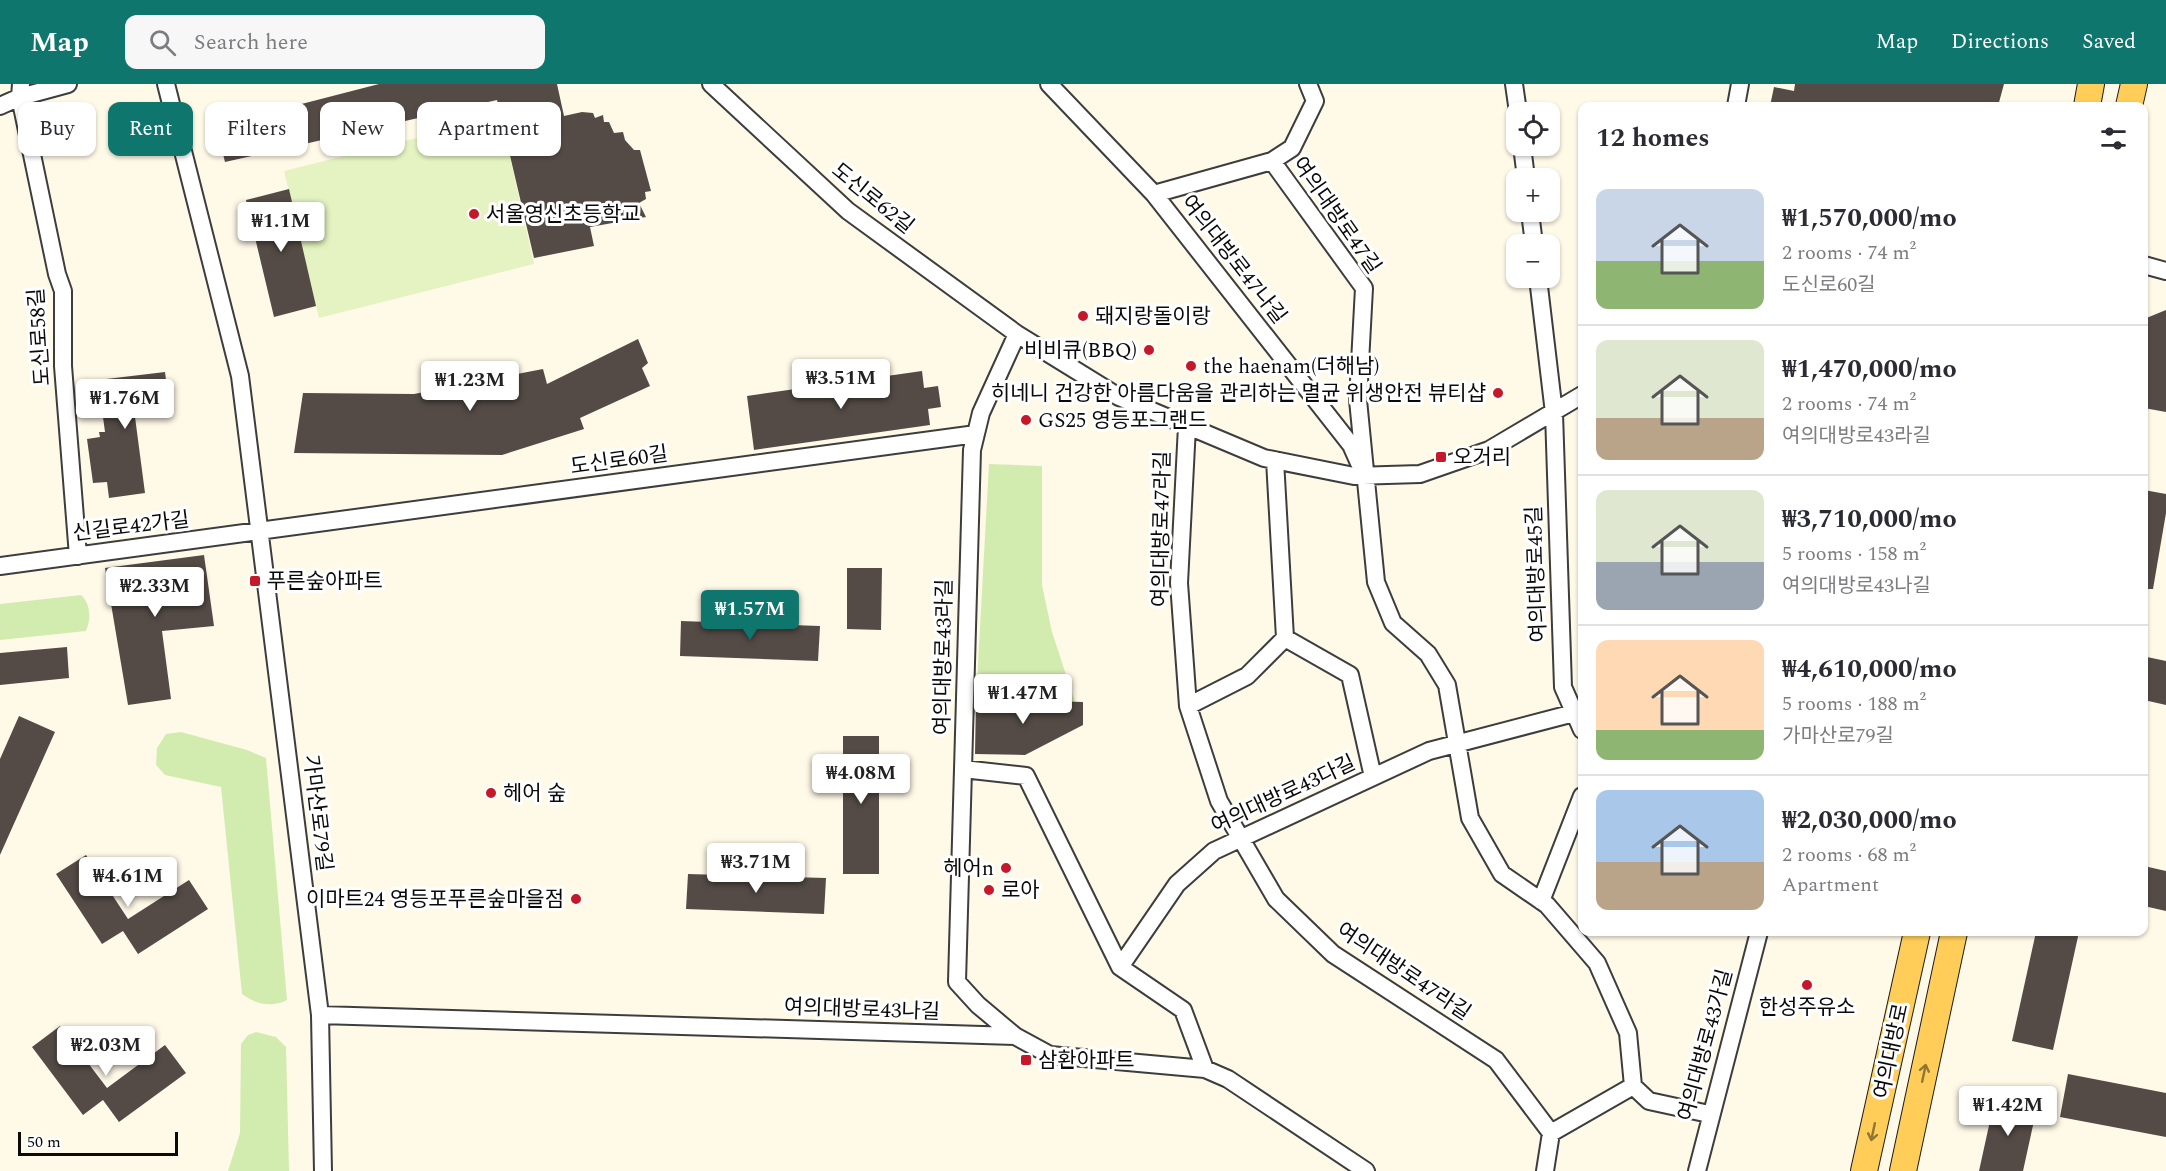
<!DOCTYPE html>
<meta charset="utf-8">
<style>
body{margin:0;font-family:Spectral,"Noto Sans KR",serif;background:#f7f7f7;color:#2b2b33;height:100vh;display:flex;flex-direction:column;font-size:22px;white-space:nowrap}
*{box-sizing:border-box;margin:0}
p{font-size:20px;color:#7c7c81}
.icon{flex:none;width:33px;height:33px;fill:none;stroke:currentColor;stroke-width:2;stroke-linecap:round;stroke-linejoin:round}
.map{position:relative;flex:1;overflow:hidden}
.panel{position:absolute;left:1578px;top:18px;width:570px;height:834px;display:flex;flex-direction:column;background:#fff;border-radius:12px;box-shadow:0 2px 4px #0004}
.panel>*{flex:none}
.hud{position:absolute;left:18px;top:18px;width:570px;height:54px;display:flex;gap:12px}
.buttons{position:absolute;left:1506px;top:18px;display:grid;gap:12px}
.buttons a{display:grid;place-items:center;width:54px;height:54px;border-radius:12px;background:#fff;box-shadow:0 2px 4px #0004;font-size:30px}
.scale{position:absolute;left:18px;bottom:15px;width:160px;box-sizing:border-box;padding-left:6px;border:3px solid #0a0a0a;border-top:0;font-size:16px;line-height:21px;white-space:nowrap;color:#0a0a0a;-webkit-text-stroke:4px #fff;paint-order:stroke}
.price{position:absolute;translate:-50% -51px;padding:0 14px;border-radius:6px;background:#fff;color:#222;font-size:20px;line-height:39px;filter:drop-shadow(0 2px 3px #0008)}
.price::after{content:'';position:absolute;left:50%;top:36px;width:18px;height:14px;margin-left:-9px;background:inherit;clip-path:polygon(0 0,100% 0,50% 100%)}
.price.on{background:#0f766e;color:#fff}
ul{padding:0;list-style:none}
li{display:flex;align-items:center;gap:18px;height:150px;padding:0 18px}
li+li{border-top:2px solid #e1e1e2}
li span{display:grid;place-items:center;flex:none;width:168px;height:120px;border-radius:12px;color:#555}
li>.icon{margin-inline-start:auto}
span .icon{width:72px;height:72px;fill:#fffc;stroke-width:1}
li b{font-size:26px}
h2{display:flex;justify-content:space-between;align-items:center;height:72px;padding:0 18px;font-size:26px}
.tag{padding:0 21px;border-radius:12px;background:#fff;box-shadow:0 2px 4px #0004;font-size:21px;line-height:54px}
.tag.on{background:#0f766e;color:#fff}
header{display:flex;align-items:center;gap:36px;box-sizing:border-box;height:84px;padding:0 30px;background:#0f766e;color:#fff}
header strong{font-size:28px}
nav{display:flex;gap:33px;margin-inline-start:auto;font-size:21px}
.search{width:420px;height:54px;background:#f7f7f7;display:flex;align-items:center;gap:15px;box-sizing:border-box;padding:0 21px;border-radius:12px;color:#7c7c81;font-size:22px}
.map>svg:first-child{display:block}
</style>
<header>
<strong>Map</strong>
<div class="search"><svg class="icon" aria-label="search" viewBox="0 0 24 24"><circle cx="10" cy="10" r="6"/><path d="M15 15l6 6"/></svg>Search here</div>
<nav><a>Map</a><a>Directions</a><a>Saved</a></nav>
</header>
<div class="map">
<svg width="2166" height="1087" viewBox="0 0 2166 1087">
<rect width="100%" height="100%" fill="#fff9e8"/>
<path fill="#d2ecaf" d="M989 380 1042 382V501L1052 548 1075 618 976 616Z
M81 511C91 520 91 535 86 547L0 556V520Z
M181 648 247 666 266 674 287 916C272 924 255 920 242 910L221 703 165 691 156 681 157 664 166 650Z
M256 948 276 953 286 963 289 1087H228L240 1049 241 960 248 951Z"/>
<path fill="#e4f3c1" d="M501 33 534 180 319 234 284 87Z"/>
<path fill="#544b46" d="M379 0H557L564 32 582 28 593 29 595 34 603 31 604 38H609L614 49 623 48 625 56 634 66H640L651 107 645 108 646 115 639 119 646 133 590 143 594 162 534 174 497 16 225 78 216 42Z
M1795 0H2004L1998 22H1770L1774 3 1794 7Z
M289 105 316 222 274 233 246 116Z
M2166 226V328L2144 324V235Z
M638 255 648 279 642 284 650 302 580 334 584 345 502 371 294 369 303 309 414 310 543 285 547 300Z
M922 287 924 304 938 302 941 323 928 325 930 341 754 366 747 312Z
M165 288 170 329 135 333 145 409 109 414 107 398 93 399 87 355 100 353 99 348H105L98 296Z
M2144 406 2166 410V429L2153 505H2144Z
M204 471 214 542 162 547 171 615 128 621 105 484Z
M847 484H882L881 546 847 545Z
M681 537 820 542 818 577 680 572Z
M67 563 69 594 0 601V569Z
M2147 573 2166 577V621L2144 616V590Z
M976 615 1083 618V641L1025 671 975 670Z
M19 632 55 648 0 771V675Z
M843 652H879V790H843Z
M86 771 128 835 189 796 208 825 138 870 123 847 102 860 56 790Z
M2144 782 2166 787V827L2144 822Z
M688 790 826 794 824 830 686 825Z
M2036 848H2079L2053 966 2012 957Z
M60 942 107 1004 165 961 186 989 119 1038 103 1016 83 1031 32 963Z
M2068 990 2166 1009V1053L2060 1033Z
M1995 1014 2037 1023 2023 1087H1979Z"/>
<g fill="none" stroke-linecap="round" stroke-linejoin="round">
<defs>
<path id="street" d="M21 0 20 13 57 190 63 207V282L78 472
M166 0 240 292 320 931 323 1087
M711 0 848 127 1017 250 1119 313 1264 374 1354 392 1420 390 1489 366 1582 311
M1049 0 1154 110 1351 361 1359 379
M1514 0 1518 28
M0 22 20 13 68 0
M1736 22 1740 0
M1522 62 1526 94
M1272 77 1364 204 1358 316 1376 498 1393 539 1428 570 1447 601 1470 734 1502 790 1547 821 1597 879 1628 949 1633 1002 1649 1017 1709 1030
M1154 110 1272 77 1292 64 1315 17 1308 0
M1530 128 1534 160
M2144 181 2166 187
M1538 194 1554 329 1563 603 1582 646
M1187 342 1179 499 1188 622 1219 717 1276 815 1333 870 1496 976 1551 1049 1545 1087
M1275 376 1285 554
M0 482 976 350
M1285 554 1350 591 1373 693
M1188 622 1247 592 1285 554
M963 685 1026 692 1120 883 1183 926 1205 985
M1541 817 1582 712
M1120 883 1177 800 1214 767 1429 667 1574 629
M320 931 1015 952 1050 971 1205 985 1228 995 1366 1087
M1015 952 978 921 957 898 972 366 981 329 1017 250
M1551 1049 1633 1002
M1697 1087 1759 848"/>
<path id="primary" d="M2087 22 2091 0
M2129 22 2134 0
M1864 1087 1917 848
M1903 1087 1954 848"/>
</defs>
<use href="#street" stroke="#3d3d3d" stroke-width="20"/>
<use href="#primary" stroke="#1b1b1b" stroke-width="28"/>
<use href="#street" stroke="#fff" stroke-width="16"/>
<use href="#primary" stroke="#ffcd58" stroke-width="26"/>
</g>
<defs><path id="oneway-shaft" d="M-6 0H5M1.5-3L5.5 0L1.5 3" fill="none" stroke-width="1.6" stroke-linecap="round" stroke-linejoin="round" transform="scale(1.5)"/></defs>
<g stroke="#917535">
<use href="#oneway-shaft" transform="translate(1924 989) rotate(-78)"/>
<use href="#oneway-shaft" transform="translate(1873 1048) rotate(102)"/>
</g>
<g fill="#c51829" stroke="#fff" stroke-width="2">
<circle cx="474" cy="130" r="6"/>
<circle cx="1083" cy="232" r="6"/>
<circle cx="1149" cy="266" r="6"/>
<circle cx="1191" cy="282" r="6"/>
<circle cx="1498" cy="309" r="6"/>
<circle cx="1026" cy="336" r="6"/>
<rect x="1435" y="367" width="12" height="12" rx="3"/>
<rect x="249" y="491" width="12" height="12" rx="3"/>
<circle cx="491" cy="709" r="6"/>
<circle cx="1006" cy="784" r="6"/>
<circle cx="989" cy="806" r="6"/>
<circle cx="576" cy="815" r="6"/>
<circle cx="1807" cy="901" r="6"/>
<rect x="1020" y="970" width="12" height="12" rx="3"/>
</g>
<g text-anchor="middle" stroke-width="6" stroke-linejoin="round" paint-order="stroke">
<g font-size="21" fill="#0a0a0a" stroke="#fff">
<text transform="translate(873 114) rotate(39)" y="7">도신로62길</text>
<text transform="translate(1337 131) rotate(55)" y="7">여의대방로47길</text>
<text transform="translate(1234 175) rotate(52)" y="7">여의대방로47나길</text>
<text transform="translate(39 253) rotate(-94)" y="7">도신로58길</text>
<text transform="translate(619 376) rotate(-8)" y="7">도신로60길</text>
<text transform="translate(131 442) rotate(-7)" y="7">신길로42가길</text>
<text transform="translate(1161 445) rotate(-89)" y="7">여의대방로47라길</text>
<text transform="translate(1536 490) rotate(-92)" y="7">여의대방로45길</text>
<text transform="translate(943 573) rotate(-89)" y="7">여의대방로43라길</text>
<text transform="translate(1283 710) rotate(-25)" y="7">여의대방로43다길</text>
<text transform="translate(318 729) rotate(83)" y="7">가마산로79길</text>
<text transform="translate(1404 887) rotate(34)" y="7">여의대방로47라길</text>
<text transform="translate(862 925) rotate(2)" y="7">여의대방로43나길</text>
<text transform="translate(1705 961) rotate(-75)" y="7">여의대방로43가길</text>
<text transform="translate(1891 967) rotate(-78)" y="7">여의대방로</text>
</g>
<g font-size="21" fill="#0a0a0a" stroke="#fff" text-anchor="start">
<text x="486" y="137">서울영신초등학교</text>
<text x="1095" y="239">돼지랑돌이랑</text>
<text x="1137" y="273" text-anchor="end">비비큐(BBQ)</text>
<text x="1203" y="289">the haenam(더해남)</text>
<text x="1486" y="316" text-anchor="end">히네니 건강한 아름다움을 관리하는 멸균 위생안전 뷰티샵</text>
<text x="1038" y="343">GS25 영등포그랜드</text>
<text x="1453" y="380">오거리</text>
<text x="267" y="504">푸른숲아파트</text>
<text x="503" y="716">헤어 숲</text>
<text x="994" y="791" text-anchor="end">헤어n</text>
<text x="1001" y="813">로아</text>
<text x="564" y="822" text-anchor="end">이마트24 영등포푸른숲마을점</text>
<text x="1807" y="930" text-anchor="middle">한성주유소</text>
<text x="1038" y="983">삼환아파트</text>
</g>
</g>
</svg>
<div class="buttons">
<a><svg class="icon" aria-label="locate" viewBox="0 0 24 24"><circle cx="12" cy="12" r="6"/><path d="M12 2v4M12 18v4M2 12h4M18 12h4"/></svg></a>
<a>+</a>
<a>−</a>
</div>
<div class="scale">50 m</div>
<b class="price" style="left:281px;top:169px">₩1.1M</b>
<b class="price" style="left:841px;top:326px">₩3.51M</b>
<b class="price" style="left:470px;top:328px">₩1.23M</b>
<b class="price" style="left:125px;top:346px">₩1.76M</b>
<b class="price" style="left:155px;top:534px">₩2.33M</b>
<b class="price on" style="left:750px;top:557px">₩1.57M</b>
<b class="price" style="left:1023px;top:641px">₩1.47M</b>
<b class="price" style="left:861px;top:721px">₩4.08M</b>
<b class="price" style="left:756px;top:810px">₩3.71M</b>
<b class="price" style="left:128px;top:824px">₩4.61M</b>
<b class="price" style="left:106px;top:993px">₩2.03M</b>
<b class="price" style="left:2008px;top:1053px">₩1.42M</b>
<div class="hud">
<a class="tag">Buy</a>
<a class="tag on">Rent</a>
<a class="tag">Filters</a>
<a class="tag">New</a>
<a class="tag">Apartment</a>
</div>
<section class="panel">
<h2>12 homes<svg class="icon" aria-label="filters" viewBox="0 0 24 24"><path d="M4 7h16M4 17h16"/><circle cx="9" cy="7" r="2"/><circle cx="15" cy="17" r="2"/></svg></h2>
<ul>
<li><span style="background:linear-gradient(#c9d6e8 60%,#8fb573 0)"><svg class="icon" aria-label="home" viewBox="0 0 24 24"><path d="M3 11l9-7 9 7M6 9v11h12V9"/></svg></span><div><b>₩1,570,000/mo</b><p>2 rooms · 74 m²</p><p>도신로60길</p></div></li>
<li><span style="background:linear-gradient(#dfe7d0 65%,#b9a48a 0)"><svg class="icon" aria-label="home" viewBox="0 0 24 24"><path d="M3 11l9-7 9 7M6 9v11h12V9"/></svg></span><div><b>₩1,470,000/mo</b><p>2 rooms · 74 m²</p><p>여의대방로43라길</p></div></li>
<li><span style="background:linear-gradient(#dfe7d0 60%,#9aa5b1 0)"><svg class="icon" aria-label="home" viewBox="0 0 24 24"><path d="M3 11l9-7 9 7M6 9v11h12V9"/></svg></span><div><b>₩3,710,000/mo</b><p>5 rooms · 158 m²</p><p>여의대방로43나길</p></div></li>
<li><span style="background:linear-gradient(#ffd9b3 75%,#8fb573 0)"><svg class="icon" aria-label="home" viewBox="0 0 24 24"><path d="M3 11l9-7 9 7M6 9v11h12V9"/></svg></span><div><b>₩4,610,000/mo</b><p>5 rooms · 188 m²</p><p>가마산로79길</p></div></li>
<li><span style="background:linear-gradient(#a9c7e8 60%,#b9a48a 0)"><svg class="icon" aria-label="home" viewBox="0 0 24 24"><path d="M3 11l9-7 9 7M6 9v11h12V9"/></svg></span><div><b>₩2,030,000/mo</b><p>2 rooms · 68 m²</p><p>Apartment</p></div></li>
</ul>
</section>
</div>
